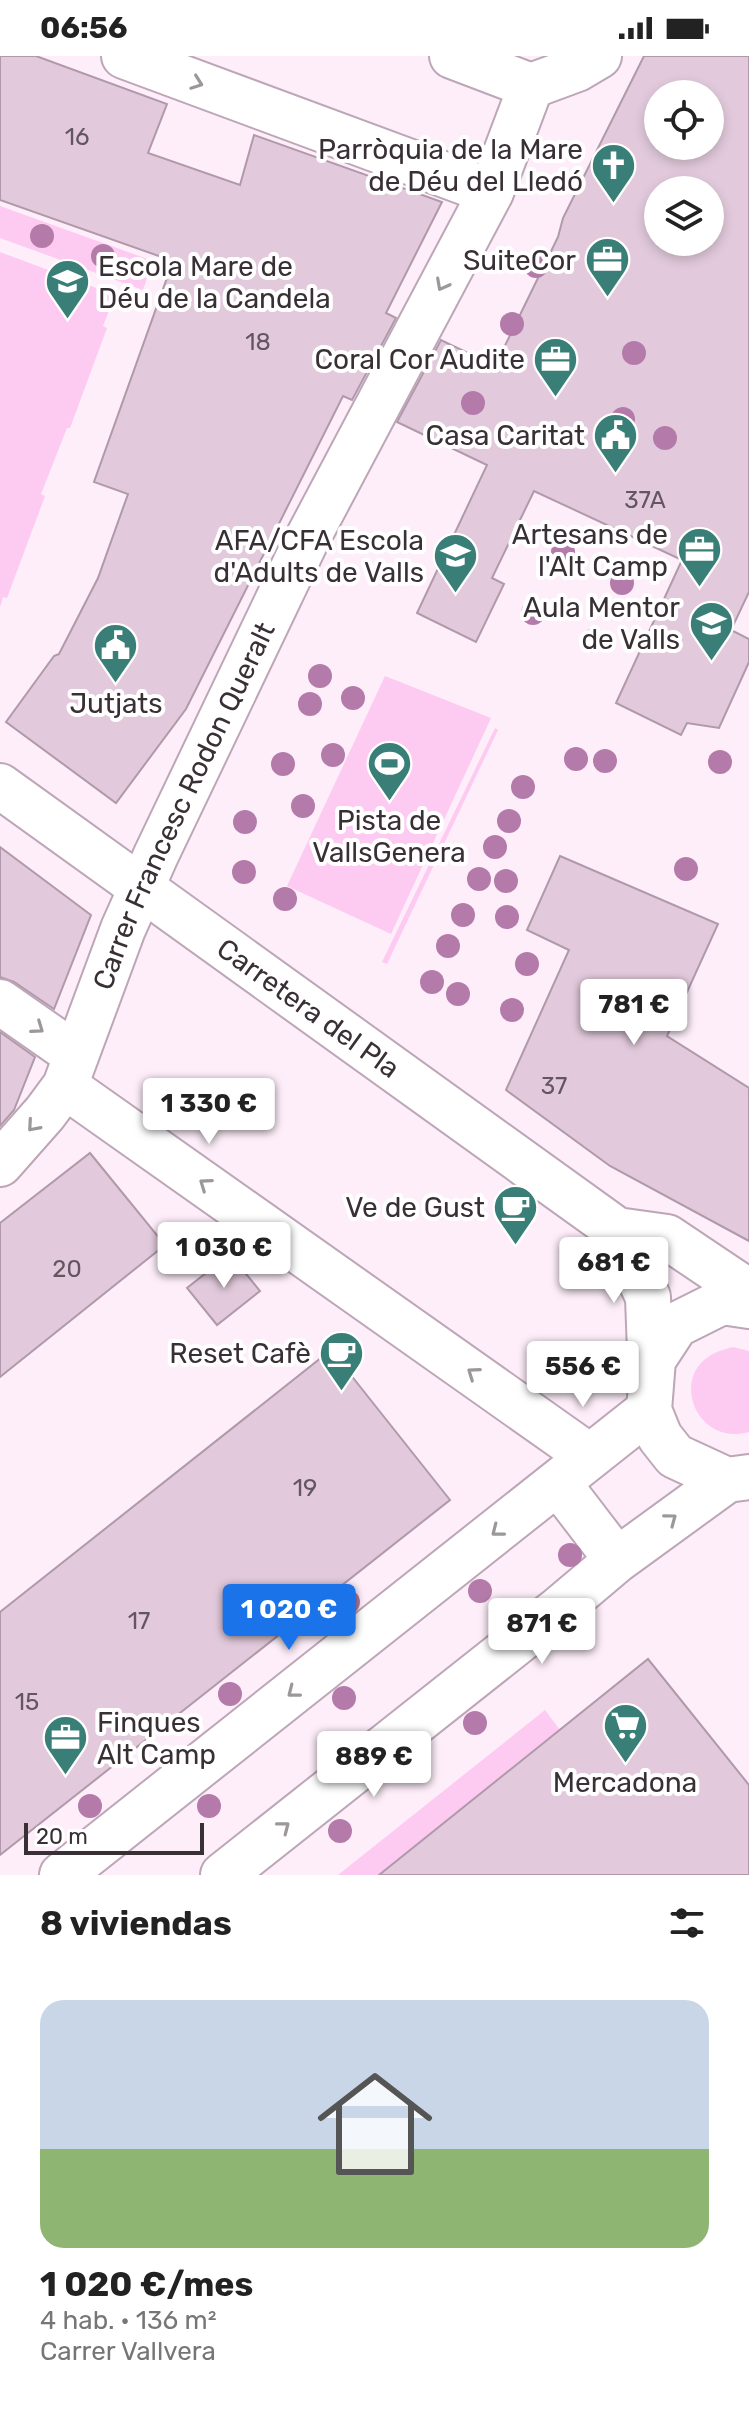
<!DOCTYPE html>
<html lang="es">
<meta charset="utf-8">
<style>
body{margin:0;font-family:Rubik,sans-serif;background:#f6f6f6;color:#222;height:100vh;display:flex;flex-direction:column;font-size:30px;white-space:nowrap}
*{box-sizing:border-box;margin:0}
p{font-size:26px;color:#767676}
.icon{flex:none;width:44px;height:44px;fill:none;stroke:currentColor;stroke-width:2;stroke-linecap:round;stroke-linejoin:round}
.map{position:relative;height:1819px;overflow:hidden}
.sheet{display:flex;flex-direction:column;background:#fff;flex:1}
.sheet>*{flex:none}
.controls{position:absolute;left:644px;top:24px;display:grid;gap:16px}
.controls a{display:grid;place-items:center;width:80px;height:80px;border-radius:50%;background:#fff;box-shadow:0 4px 12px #0003;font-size:40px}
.scale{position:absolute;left:24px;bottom:20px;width:180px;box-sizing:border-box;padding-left:8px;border:4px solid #393036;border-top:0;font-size:22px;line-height:28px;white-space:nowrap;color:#393036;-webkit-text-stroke:6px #fff;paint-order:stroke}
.price{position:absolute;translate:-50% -68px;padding:0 18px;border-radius:8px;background:#fff;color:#222;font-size:26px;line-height:52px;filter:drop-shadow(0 2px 4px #0008)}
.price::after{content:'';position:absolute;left:50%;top:48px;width:24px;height:18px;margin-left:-12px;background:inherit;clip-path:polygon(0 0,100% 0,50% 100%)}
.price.selected{background:#1a73e8;color:#fff}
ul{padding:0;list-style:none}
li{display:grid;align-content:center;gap:16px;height:424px;padding:0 40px}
li span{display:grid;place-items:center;height:248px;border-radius:24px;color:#555}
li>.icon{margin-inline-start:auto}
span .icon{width:144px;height:144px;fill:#fffc;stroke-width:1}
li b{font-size:34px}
h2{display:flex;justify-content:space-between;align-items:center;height:96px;padding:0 40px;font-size:34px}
.status{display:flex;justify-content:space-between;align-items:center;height:56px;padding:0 40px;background:#fff;direction:ltr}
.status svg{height:22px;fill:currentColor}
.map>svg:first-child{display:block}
</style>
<div class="status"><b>06:56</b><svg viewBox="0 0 49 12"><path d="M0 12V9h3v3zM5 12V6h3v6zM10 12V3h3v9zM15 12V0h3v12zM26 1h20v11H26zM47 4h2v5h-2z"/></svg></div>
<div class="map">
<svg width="749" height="1819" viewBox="0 0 749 1819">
<rect width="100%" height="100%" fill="#fdeef9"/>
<path fill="#fdcbf1" d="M0 150 153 205 143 234 0 182Z
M0 196 115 239 103 270 107 272 70 372H67L41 438 45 440 7 542 3 541 0 551Z
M385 620 491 662 391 878 287 830Z
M495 672 498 674 387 908 382 906Z
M733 1291 749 1295V1376C696 1391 668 1319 715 1297 720 1294 727 1293 733 1291Z
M545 1654 560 1674 379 1819H338Z"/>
<path fill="#e2cadc" stroke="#b099aa" stroke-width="2" fill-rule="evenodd" d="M0 0H36L167 48 148 97 240 129 254 79 442 146 386 257 396 262 352 344 343 340 186 653 116 747 6 666 54 600 59 598 98 522 128 438 94 426 173 205 0 144Z
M644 0H749V536L731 574 749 583V606L719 672 687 667 681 679 616 647 682 504 534 435 492 522 504 528 476 586 417 557 487 409 397 366 441 284 495 310 558 181 563 162ZM658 38H710V90H658ZM658 134H710V186H658Z
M0 791 91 859 54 953 14 926 0 921Z
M560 800 718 868 667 980 749 1032V1185L610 1110 506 1034 569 894 527 874Z
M0 976 35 1001 14 1054 0 1070Z
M90 1097 165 1189 0 1321V1167Z
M230 1198 260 1235 217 1269 187 1232Z
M331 1294 450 1444 0 1799V1556Z
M648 1603 749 1729V1819H379Z"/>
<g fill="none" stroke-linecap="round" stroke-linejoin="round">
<defs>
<g id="minor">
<path d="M531 30 577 13 599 0"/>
<path d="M0 946 76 999"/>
<path d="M65 1030 589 1400"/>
<path id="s1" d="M0 1108 45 1057 65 1030 123 873 156 799 305 487 491 136"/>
</g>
<path id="tertiary" d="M124 0 491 136 531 30 452 0
M558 1427 617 1504
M62 1819 649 1354
M223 1819 559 1553 617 1504 727 1424"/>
<g id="secondary">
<path id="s2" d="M0 730 617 1174 667 1181 749 1236"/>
<path d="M617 1174 648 1241 650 1296 653 1304"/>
<path d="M749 1250 722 1246 676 1269 653 1304 649 1354 660 1381 675 1400 727 1424 749 1421"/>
</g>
</defs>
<use href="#minor" stroke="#bda6b7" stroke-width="48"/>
<use href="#tertiary" stroke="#bda6b7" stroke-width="48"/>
<use href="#secondary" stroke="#bda6b7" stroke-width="48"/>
<use href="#minor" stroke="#fff" stroke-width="44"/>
<use href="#tertiary" stroke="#fff" stroke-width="44"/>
<use href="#secondary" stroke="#fff" stroke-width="44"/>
</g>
<g fill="#b47baa">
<circle cx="42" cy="180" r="12"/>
<circle cx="103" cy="200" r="12"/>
<circle cx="536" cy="210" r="12"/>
<circle cx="512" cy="268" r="12"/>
<circle cx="634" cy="297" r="12"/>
<circle cx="473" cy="347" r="12"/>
<circle cx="623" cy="363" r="12"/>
<circle cx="665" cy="382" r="12"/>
<circle cx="563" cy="496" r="12"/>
<circle cx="622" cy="527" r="12"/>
<circle cx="533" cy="557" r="12"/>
<circle cx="592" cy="585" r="12"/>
<circle cx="320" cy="620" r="12"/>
<circle cx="353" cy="642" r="12"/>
<circle cx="310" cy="648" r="12"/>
<circle cx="333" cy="699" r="12"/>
<circle cx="576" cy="703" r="12"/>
<circle cx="605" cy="705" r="12"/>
<circle cx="720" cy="706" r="12"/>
<circle cx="283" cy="708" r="12"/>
<circle cx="523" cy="731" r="12"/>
<circle cx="303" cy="750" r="12"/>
<circle cx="509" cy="765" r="12"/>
<circle cx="245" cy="766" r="12"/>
<circle cx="495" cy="791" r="12"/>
<circle cx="686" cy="813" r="12"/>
<circle cx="244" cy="816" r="12"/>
<circle cx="479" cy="823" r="12"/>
<circle cx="506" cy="825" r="12"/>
<circle cx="285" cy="843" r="12"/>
<circle cx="463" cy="859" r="12"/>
<circle cx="507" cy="861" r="12"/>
<circle cx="448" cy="890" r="12"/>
<circle cx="527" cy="908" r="12"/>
<circle cx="432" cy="926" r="12"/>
<circle cx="458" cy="938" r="12"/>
<circle cx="512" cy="954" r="12"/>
<circle cx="570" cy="1499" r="12"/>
<circle cx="480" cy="1535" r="12"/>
<circle cx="348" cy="1546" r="12"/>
<circle cx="230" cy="1638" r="12"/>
<circle cx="344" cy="1642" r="12"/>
<circle cx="475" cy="1667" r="12"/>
<circle cx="90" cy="1750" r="12"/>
<circle cx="209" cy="1750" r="12"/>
<circle cx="340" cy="1775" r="12"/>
</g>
<defs><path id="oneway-chevron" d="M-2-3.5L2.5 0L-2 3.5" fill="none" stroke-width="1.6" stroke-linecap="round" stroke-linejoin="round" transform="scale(2)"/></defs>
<g stroke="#9c989a">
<use href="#oneway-chevron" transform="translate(197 27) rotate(20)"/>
<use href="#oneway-chevron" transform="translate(442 229) rotate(118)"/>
<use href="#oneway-chevron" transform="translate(38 972) rotate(35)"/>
<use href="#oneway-chevron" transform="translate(33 1070) rotate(131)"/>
<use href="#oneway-chevron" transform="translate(205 1128) rotate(-145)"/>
<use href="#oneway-chevron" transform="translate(473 1317) rotate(-145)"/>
<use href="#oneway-chevron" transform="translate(671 1463) rotate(-37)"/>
<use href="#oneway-chevron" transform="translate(497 1475) rotate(142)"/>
<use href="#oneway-chevron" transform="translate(293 1636) rotate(142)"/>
<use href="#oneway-chevron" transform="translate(284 1771) rotate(-38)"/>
</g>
<defs>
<symbol id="church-pin" viewBox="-11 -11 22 30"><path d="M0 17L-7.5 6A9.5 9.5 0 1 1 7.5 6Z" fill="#397f77" stroke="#fff"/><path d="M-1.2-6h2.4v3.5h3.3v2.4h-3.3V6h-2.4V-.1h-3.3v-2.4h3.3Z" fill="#fff"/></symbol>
<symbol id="office-pin" viewBox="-11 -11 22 30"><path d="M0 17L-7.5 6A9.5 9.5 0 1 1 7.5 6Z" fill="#397f77" stroke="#fff"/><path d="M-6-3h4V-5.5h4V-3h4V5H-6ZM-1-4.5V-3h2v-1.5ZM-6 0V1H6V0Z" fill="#fff"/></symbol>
<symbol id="school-pin" viewBox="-11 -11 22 30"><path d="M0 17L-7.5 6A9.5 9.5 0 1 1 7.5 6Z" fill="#397f77" stroke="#fff"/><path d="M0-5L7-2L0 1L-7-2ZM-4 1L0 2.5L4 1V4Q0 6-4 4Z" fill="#fff"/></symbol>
<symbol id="civic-pin" viewBox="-11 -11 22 30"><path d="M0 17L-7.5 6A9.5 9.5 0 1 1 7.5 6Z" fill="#397f77" stroke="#fff"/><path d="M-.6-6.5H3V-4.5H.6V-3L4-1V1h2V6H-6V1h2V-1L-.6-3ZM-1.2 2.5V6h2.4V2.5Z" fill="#fff"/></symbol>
<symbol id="university-pin" viewBox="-11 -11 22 30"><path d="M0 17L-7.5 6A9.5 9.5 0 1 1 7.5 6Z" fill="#397f77" stroke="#fff"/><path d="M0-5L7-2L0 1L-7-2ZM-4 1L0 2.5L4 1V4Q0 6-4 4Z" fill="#fff"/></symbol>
<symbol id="stadium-pin" viewBox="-11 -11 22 30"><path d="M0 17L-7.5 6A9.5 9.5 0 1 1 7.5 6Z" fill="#397f77" stroke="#fff"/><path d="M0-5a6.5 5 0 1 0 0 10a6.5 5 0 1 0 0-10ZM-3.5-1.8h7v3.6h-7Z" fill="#fff"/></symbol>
<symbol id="cafe-pin" viewBox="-11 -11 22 30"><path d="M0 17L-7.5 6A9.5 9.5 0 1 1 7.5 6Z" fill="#397f77" stroke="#fff"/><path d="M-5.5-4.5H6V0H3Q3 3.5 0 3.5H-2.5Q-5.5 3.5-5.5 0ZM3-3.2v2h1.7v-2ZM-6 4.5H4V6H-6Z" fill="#fff"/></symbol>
<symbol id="supermarket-pin" viewBox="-11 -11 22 30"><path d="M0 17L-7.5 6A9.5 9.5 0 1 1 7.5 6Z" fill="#397f77" stroke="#fff"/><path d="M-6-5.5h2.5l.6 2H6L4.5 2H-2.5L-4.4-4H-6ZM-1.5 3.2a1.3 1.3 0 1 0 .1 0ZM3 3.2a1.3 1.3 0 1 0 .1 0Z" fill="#fff"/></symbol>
</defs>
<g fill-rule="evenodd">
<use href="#church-pin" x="588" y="84" width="51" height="69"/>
<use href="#office-pin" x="582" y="178" width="51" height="69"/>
<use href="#school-pin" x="42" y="200" width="51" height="69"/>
<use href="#office-pin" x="530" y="278" width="51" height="69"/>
<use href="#civic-pin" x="590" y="354" width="51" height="69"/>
<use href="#office-pin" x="674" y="468" width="51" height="69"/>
<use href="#university-pin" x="430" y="474" width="51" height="69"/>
<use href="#university-pin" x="686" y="542" width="51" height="69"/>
<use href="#civic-pin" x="90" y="564" width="51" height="69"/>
<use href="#stadium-pin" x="364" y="682" width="51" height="69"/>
<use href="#cafe-pin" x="490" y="1126" width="51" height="69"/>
<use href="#cafe-pin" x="316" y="1272" width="51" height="69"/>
<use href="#supermarket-pin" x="600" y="1644" width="51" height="69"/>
<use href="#office-pin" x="40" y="1656" width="51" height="69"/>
</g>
<g text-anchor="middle" stroke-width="8" stroke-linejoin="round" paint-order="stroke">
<g font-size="24" fill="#635660">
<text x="77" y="89">16</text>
<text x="258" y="294">18</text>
<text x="645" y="452">37A</text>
<text x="554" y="1038">37</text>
<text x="67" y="1221">20</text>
<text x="305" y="1440">19</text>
<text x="139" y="1573">17</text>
<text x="27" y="1654">15</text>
</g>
<g font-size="28" fill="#393036" stroke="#fff" text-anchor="end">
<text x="583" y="103">Parròquia de la Mare<tspan x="583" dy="32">de Déu del Lledó</tspan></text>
<text x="576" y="214">SuiteCor</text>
<text x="98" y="220" text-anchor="start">Escola Mare de<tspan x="98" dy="32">Déu de la Candela</tspan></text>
<text x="525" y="313">Coral Cor Audite</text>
<text x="585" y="389">Casa Caritat</text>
<text x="668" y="488">Artesans de<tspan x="668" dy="32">l'Alt Camp</tspan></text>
<text x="424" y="494">AFA/CFA Escola<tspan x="424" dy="32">d'Adults de Valls</tspan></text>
<text x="680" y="561">Aula Mentor<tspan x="680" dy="32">de Valls</tspan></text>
<text x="116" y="657" text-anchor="middle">Jutjats</text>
<text x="389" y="774" text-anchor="middle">Pista de<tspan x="389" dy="32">VallsGenera</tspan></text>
<text x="485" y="1161">Ve de Gust</text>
<text x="311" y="1307">Reset Cafè</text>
<text x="97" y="1676" text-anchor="start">Finques<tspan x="97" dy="32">Alt Camp</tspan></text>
<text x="625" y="1736" text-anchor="middle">Mercadona</text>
</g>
<g font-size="28" fill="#393036" stroke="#fff">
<text dy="10" stroke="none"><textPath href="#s1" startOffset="406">Carrer Francesc Rodon Queralt</textPath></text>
<text dy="10" stroke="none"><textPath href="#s2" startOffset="380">Carretera del Pla</textPath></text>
</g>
</g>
</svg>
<div class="controls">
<a><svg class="icon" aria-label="locate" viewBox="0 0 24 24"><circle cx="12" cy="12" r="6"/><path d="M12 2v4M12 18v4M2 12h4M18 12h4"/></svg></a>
<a><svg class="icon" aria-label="layers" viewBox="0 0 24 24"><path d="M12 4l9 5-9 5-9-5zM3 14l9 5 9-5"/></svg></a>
</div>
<div class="scale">20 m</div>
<b class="price" style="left:634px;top:991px">781 €</b>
<b class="price" style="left:209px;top:1090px">1 330 €</b>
<b class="price" style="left:224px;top:1234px">1 030 €</b>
<b class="price" style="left:614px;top:1249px">681 €</b>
<b class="price" style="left:583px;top:1353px">556 €</b>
<b class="price selected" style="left:289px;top:1596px">1 020 €</b>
<b class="price" style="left:542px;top:1610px">871 €</b>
<b class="price" style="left:374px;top:1743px">889 €</b>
</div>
<section class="sheet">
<h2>8 viviendas<svg class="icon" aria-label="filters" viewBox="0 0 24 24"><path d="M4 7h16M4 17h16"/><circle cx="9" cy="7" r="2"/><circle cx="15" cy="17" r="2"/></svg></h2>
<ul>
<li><span style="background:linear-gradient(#c9d6e8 60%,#8fb573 0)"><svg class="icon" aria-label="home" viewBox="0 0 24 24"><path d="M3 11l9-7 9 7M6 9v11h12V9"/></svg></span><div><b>1 020 €/mes</b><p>4 hab. · 136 m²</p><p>Carrer Vallvera</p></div></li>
</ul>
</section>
